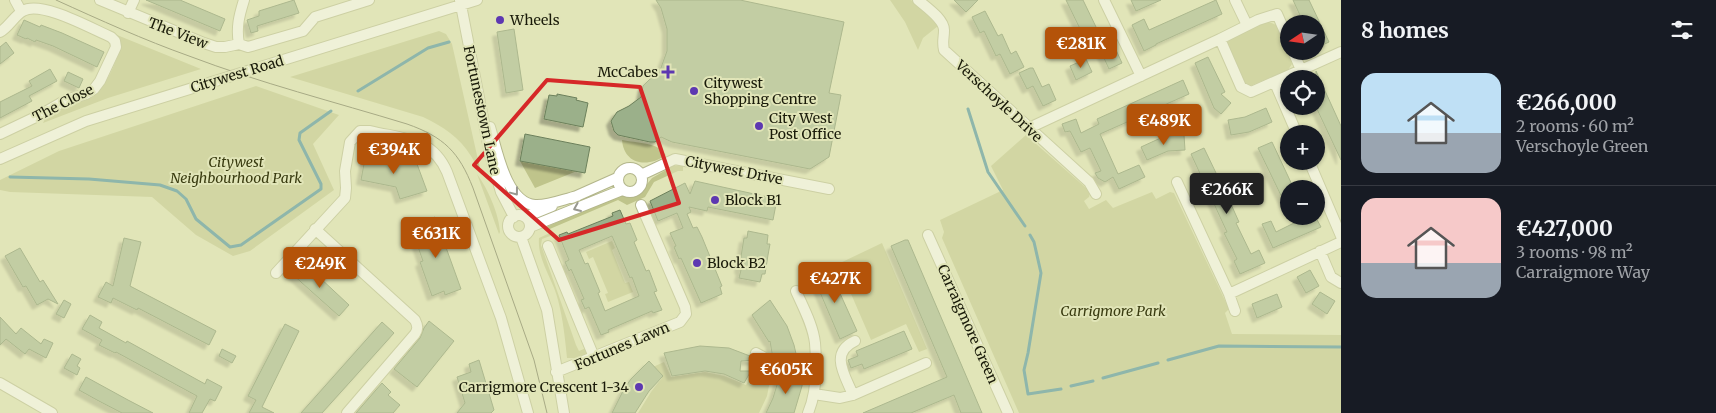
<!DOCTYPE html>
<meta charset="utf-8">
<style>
body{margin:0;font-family:Merriweather,serif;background:#242831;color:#f1f3f6;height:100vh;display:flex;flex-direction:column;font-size:19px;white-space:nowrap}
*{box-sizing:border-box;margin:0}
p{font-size:16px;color:#9ea1a6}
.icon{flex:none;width:28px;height:28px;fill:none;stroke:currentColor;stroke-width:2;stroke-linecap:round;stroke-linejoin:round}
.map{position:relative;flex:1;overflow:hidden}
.side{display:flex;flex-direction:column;background:#171b24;width:375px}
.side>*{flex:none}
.needle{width:32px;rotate:257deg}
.buttons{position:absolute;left:1280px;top:15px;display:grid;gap:10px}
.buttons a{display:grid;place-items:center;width:45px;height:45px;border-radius:50%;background:#171b24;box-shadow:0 1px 4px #0004;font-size:25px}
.price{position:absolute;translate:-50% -42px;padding:0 11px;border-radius:5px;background:#b45309;color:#fff;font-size:16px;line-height:32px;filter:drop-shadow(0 1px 2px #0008)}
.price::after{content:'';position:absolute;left:50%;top:30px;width:15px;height:11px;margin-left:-8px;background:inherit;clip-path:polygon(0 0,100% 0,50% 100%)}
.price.selected{background:#222;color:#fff}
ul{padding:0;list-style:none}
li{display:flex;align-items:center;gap:15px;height:125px;padding:0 20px}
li+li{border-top:1px solid #363941}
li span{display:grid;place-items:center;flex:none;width:140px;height:100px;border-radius:15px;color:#555}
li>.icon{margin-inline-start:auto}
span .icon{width:60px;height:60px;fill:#fffc;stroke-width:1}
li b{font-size:21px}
h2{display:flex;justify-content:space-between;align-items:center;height:60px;padding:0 20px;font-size:21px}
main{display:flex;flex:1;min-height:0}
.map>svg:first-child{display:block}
</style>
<main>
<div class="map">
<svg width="1341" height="413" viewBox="0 0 1341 413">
<defs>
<filter id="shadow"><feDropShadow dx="-4.5" dy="4.5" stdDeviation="1" flood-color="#0004"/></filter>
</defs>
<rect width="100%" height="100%" fill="#e1e5b8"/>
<path fill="#bfc48b" d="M890 0H911L921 8 938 26 923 38 918 50 905 22Z
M1267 21 1276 25 1290 54 1292 64 1288 70 1250 86 1244 84 1226 45 1230 38Z
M439 31 446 34 452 44 481 173C477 168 475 162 471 156 459 137 444 127 423 117L290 77Z
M117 35 201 69 108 98 43 123C52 102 80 105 96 94 105 88 117 60 120 49L121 44Z
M256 86 339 115 313 144 334 190 250 251 233 256 196 235 152 197 10 192 0 190V180L59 151Z
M1026 135 1085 187 1090 193 1089 197 1084 201 1089 209 1106 200 1113 208 1152 192 1156 199 1170 192 1174 193 1229 309 1225 313 1232 334 1341 335V413H1019L942 238 944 232 940 220 1003 190 991 166Z
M622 140C636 143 658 142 666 155 648 168 624 165 622 140Z
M520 161 577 171 535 188Z
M683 165V171H678L654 182 645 197 627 205 618 200 545 231 544 228 618 195 630 197 639 194 652 178 673 166Z
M477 174C488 189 499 214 500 232L499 234Z
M552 232 553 235 542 239 541 245 576 345 579 351 586 348V354L580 358H567C565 338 563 319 558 300 553 279 537 260 539 238Z
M612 241 615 248 612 250 625 283 629 282 633 292 608 302 605 294 608 293 593 257 589 259 586 252Z
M882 243 927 349 919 352 906 324 871 340 868 333 838 264Z
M664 362 671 377 705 372 724 376 746 385 754 372 771 376 767 396 759 413H638L651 392 662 378 653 367Z"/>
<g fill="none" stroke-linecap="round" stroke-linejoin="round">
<path stroke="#287c9b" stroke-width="3" d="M358 91 428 48 449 42
M968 109 988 172 1025 226
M10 177 89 179 160 185 177 191 186 199 196 219 230 247 241 245 321 189V184L299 140 300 133 331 111
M1030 235 1034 242 1041 273 1028 353 1024 370 1028 394 1061 389
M1168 360 1219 346 1341 347
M1103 378 1158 363
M1071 386 1093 381"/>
</g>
<path fill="#9bb08a" stroke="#6c805b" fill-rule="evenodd" filter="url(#shadow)" d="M146 0H180L225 19 220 31Z
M294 0 299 13 257 26 258 31 251 33 247 20 259 16V11Z
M656 0H740L844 22 829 93 841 95 829 157 810 169 672 142 661 137 655 142H650L618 135 614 131 611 121 617 112 629 106 641 97 643 86 650 79 658 76 667 51V29L661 8Z
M954 0H978L966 12Z
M1066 0H1083L1097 29 1083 35Z
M1131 0H1161L1136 11Z
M1216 0 1222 14 1156 44V45L1144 51 1132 25 1144 19 1149 30Z
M1293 0H1309L1329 42 1316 48V24H1304Z
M985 11 998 36 1002 34 1011 54 1016 51 1024 67 1010 74 1000 54 996 56 984 31 980 33 972 17Z
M24 20 40 27 41 25 62 33 104 52 97 67 53 46 36 40 35 42 27 38 26 39 17 35Z
M514 29 523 90 506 93 497 32Z
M1110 37 1122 63 1109 69 1097 43Z
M6 42 14 53 0 64V47Z
M1208 57 1225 92 1221 94 1231 103 1221 114 1214 108 1195 63Z
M1086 59 1092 72 1076 80 1070 66Z
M1030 68H1033L1042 87 1049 84 1056 100 1043 106 1033 86 1027 89 1019 73Z
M50 69 57 81 29 96 32 101 0 118V102L32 86 29 81Z
M1316 71 1341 126V160L1316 107Z
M68 72 83 79 79 88 64 81Z
M1183 80 1189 94 1162 106 1168 121 1158 125 1152 111 1100 134 1118 174 1139 165 1145 177 1119 189 1113 177 1105 182 1098 178 1095 173 1101 171 1090 148 1081 152 1070 131 1065 132 1062 124 1076 119 1081 133 1099 124 1097 119Z
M557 94 577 98 576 100 588 103 583 127 544 119 549 95 557 96Z
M1266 108 1272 122 1249 132 1231 135 1228 120 1245 117Z
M525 134 590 147 585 173 520 161Z
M1184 135 1185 150 1168 151 1147 160 1141 147 1165 136Z
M1272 142 1294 189H1289V212L1258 148Z
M1204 148 1230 202 1239 222 1236 223 1251 254 1259 250 1265 263 1240 274 1234 261 1237 259 1224 233 1227 232 1191 154Z
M366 153 417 164 427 191 400 199 396 187 361 180Z
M695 181 777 199 773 220 708 207 707 211 689 207 691 212 687 214 693 228 697 227 702 237 722 286 720 287 722 294 701 303 681 258 679 259 674 247 676 246 670 233 683 228 677 213 658 221 650 201 685 183 690 194Z
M620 210 626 224 630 223 637 240 634 242 646 271 649 270 657 291 654 292 662 310 653 313 652 311 608 330 609 332 601 335 589 307 585 309 581 300 584 299 571 269 569 271 565 262 569 260 559 235 567 232 568 234 613 216 612 213ZM612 236 630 278 632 277 639 296 605 311 598 293 600 292 588 263 585 264 579 250Z
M1308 216H1315L1321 227 1273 248 1262 224 1271 221 1276 232Z
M435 217 461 289 445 295 444 291 432 296 420 262 423 261 412 230 422 226 421 223Z
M748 231 768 235 767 244H770L768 255 765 274H762L760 282 739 278 741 270 739 269 744 238H747Z
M124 238 141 242 130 286 216 331 209 345 138 308 137 310 113 298 111 303 98 297 106 282 113 286Z
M905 240H908L982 413H961L954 395 911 413H863L947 377 891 246Z
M20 248 40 282 43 280 58 304 48 299 37 305 26 286 23 287 5 256Z
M303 262 349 305 339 316 292 274Z
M829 269 857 331 840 339 813 276Z
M1310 270 1319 286 1306 293 1297 277Z
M1320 292 1335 301 1327 314 1312 304Z
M1277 294 1282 307 1257 318 1252 304Z
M64 300 71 304 64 318 56 314Z
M770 300 787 326 794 345 797 358 773 359 770 341 769 342 752 315Z
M90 315 102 322 99 328 126 343 127 341 205 384 207 379 222 387 215 401 210 399 202 413H189L197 396 116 352 115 353 99 345 102 340 82 329Z
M0 317 16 334 21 328 41 344 44 339 53 343 46 358 29 349 25 354 6 339 0 345Z
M429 321 454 341 417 387 394 369 420 338 424 328Z
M382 322 394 333 350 382 322 413H301Z
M285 324 299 331 262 407 274 413H249L256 400 248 396Z
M904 331 912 349 864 369 862 364 851 368 848 360 858 356 856 351Z
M700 346 729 348 750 356 755 360 741 361 740 371H751L744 383 724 374 705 371 672 376 664 353Z
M222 349 236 356 232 363 219 356Z
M72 354 81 359 77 366 80 368 77 375 64 368Z
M479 360 494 410 491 413H457L465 403 457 377 471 372 469 364Z
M649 361 663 376 649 391 635 413H612L624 389 631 379Z
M780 375 803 376 802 386 794 413H766L773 398Z
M86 377 128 400 153 413H122L97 400 79 390Z
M382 383 391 392 388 395 400 405 393 413H356Z"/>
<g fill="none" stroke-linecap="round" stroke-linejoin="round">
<defs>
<path id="minor" d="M15 0 21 11
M100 0 204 43 216 47H225L239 44 248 47 303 31 315 17 369 0
M460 0 490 154 501 192 514 217
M918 0C926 7 944 19 944 30 944 38 942 42 944 50L1089 182 1096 194
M1104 0 1141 76
M1235 0 1247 25
M128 13 134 0
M0 32C9 27 14 16 23 11 41 0 92 29 111 37L115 41 116 47 100 81 94 89 86 94 66 100 40 115 0 134
M1289 41 1277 14 1258 20 1220 39 1241 87 1251 92 1301 70 1293 51
M239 44C236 28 239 16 244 0
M1301 70 1341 52
M1275 83 1297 134
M490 127C497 150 506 203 535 205 548 206 564 199 577 196
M1029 128 1220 39
M0 159 86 121 477 0
M1309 161 1341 236
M618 180a12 12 0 1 1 24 0a12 12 0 1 1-24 0Z
M641 175 675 159 829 189
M1177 182 1229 294 1235 311
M572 198 617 178
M508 226a11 11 0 1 1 22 0a11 11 0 1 1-22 0Z
M525 217 552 206
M530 227 622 190
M315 229 415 320C418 326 418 329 415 334L347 413
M928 235 1008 413
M521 237 547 310 564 413
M548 246 594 357
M1320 251 1331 277 1341 283
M276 273 345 198 346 188 345 171 350 142 360 131H370C403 139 432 137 447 172L501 318 528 413
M796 291C803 307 813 325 815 343 817 366 817 392 808 413
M1229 294 1341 242
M756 353 765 358 766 368 815 369
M556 372 680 322 686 314 685 307 641 205
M0 383 52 413
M814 394 840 398 853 395 926 363
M853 395C845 375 829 353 855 341"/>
</defs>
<use href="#minor" stroke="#b3b68b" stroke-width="12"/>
<use href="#minor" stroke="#fff" stroke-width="10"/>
<path stroke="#606247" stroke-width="1" d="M56 0C100 20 144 40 189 56 260 83 335 102 407 124 444 137 459 152 473 188L534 360 547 413"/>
</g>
<defs><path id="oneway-chevron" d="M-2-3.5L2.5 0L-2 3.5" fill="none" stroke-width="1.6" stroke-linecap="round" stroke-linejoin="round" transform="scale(1.25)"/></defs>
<g stroke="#989890">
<use href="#oneway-chevron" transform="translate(515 192) rotate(53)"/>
<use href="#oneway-chevron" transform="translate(577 208) rotate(157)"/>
</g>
<path d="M0 0H1341V413H0ZM547 80 640 87 679 203 559 240 474 165Z" fill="#e1e5b8" fill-opacity=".55" fill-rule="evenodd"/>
<path fill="none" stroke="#d62828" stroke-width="4" stroke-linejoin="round" d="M547 80 640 87 679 203 559 240 474 165Z"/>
<g fill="#5d38b1" stroke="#e1e5b8" stroke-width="2">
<circle cx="500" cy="20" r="5"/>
<path d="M665.5 64.5h5v5h5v5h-5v5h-5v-5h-5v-5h5z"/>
<circle cx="694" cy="91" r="5"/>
<circle cx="759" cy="126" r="5"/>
<circle cx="715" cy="200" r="5"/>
<circle cx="697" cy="263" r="5"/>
<circle cx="639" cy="387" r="5"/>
</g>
<g text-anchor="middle" stroke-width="4" stroke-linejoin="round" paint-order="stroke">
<g font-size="14" fill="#191a09" stroke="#e1e5b8" text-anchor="start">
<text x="510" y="25">Wheels</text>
<text x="658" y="77" text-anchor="end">McCabes</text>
<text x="704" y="88">Citywest<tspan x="704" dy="16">Shopping Centre</tspan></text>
<text x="769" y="123">City West<tspan x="769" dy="16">Post Office</tspan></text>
<text x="725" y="205">Block B1</text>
<text x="707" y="268">Block B2</text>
<text x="629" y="392" text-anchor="end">Carrigmore Crescent 1-34</text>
</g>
<g font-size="14" fill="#191a09" stroke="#e1e5b8">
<text transform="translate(178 33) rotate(21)" y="5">The View</text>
<text transform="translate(237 74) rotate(-17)" y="5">Citywest Road</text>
<text transform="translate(999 101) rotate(43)" y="5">Verschoyle Drive</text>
<text transform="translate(63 103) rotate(-27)" y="5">The Close</text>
<text transform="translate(482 110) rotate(78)" y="5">Fortunestown Lane</text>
<text transform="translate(734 170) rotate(11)" y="5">Citywest Drive</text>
<text transform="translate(968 324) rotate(66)" y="5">Carraigmore Green</text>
<text transform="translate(622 346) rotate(-23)" y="5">Fortunes Lawn</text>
</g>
<g font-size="14" font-style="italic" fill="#393b10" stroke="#e1e5b8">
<text x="236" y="167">Citywest<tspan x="236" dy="16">Neighbourhood Park</tspan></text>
<text x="1113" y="316">Carrigmore Park</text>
</g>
</g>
</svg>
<div class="buttons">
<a><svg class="needle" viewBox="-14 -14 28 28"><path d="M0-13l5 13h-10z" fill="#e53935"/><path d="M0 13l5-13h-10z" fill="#9ea1a6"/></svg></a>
<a><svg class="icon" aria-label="locate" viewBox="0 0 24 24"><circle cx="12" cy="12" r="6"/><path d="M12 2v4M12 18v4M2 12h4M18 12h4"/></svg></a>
<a>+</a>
<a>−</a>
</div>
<b class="price" style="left:1081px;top:69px">€281K</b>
<b class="price" style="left:1164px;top:146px">€489K</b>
<b class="price" style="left:394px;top:175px">€394K</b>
<b class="price selected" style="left:1227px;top:215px">€266K</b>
<b class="price" style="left:436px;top:259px">€631K</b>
<b class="price" style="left:320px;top:289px">€249K</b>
<b class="price" style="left:835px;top:304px">€427K</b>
<b class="price" style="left:786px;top:395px">€605K</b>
</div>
<section class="side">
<h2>8 homes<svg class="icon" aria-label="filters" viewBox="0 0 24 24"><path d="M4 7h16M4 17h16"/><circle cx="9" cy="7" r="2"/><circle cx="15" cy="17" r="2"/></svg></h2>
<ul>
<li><span style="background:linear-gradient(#bfe0f5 60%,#9aa5b1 0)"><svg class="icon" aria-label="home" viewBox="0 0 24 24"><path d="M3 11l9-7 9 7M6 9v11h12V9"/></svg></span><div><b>€266,000</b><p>2 rooms · 60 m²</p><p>Verschoyle Green</p></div></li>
<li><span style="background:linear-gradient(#f6c9c9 65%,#9aa5b1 0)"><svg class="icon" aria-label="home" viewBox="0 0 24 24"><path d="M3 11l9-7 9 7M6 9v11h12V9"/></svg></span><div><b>€427,000</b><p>3 rooms · 98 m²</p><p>Carraigmore Way</p></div></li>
</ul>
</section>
</main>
